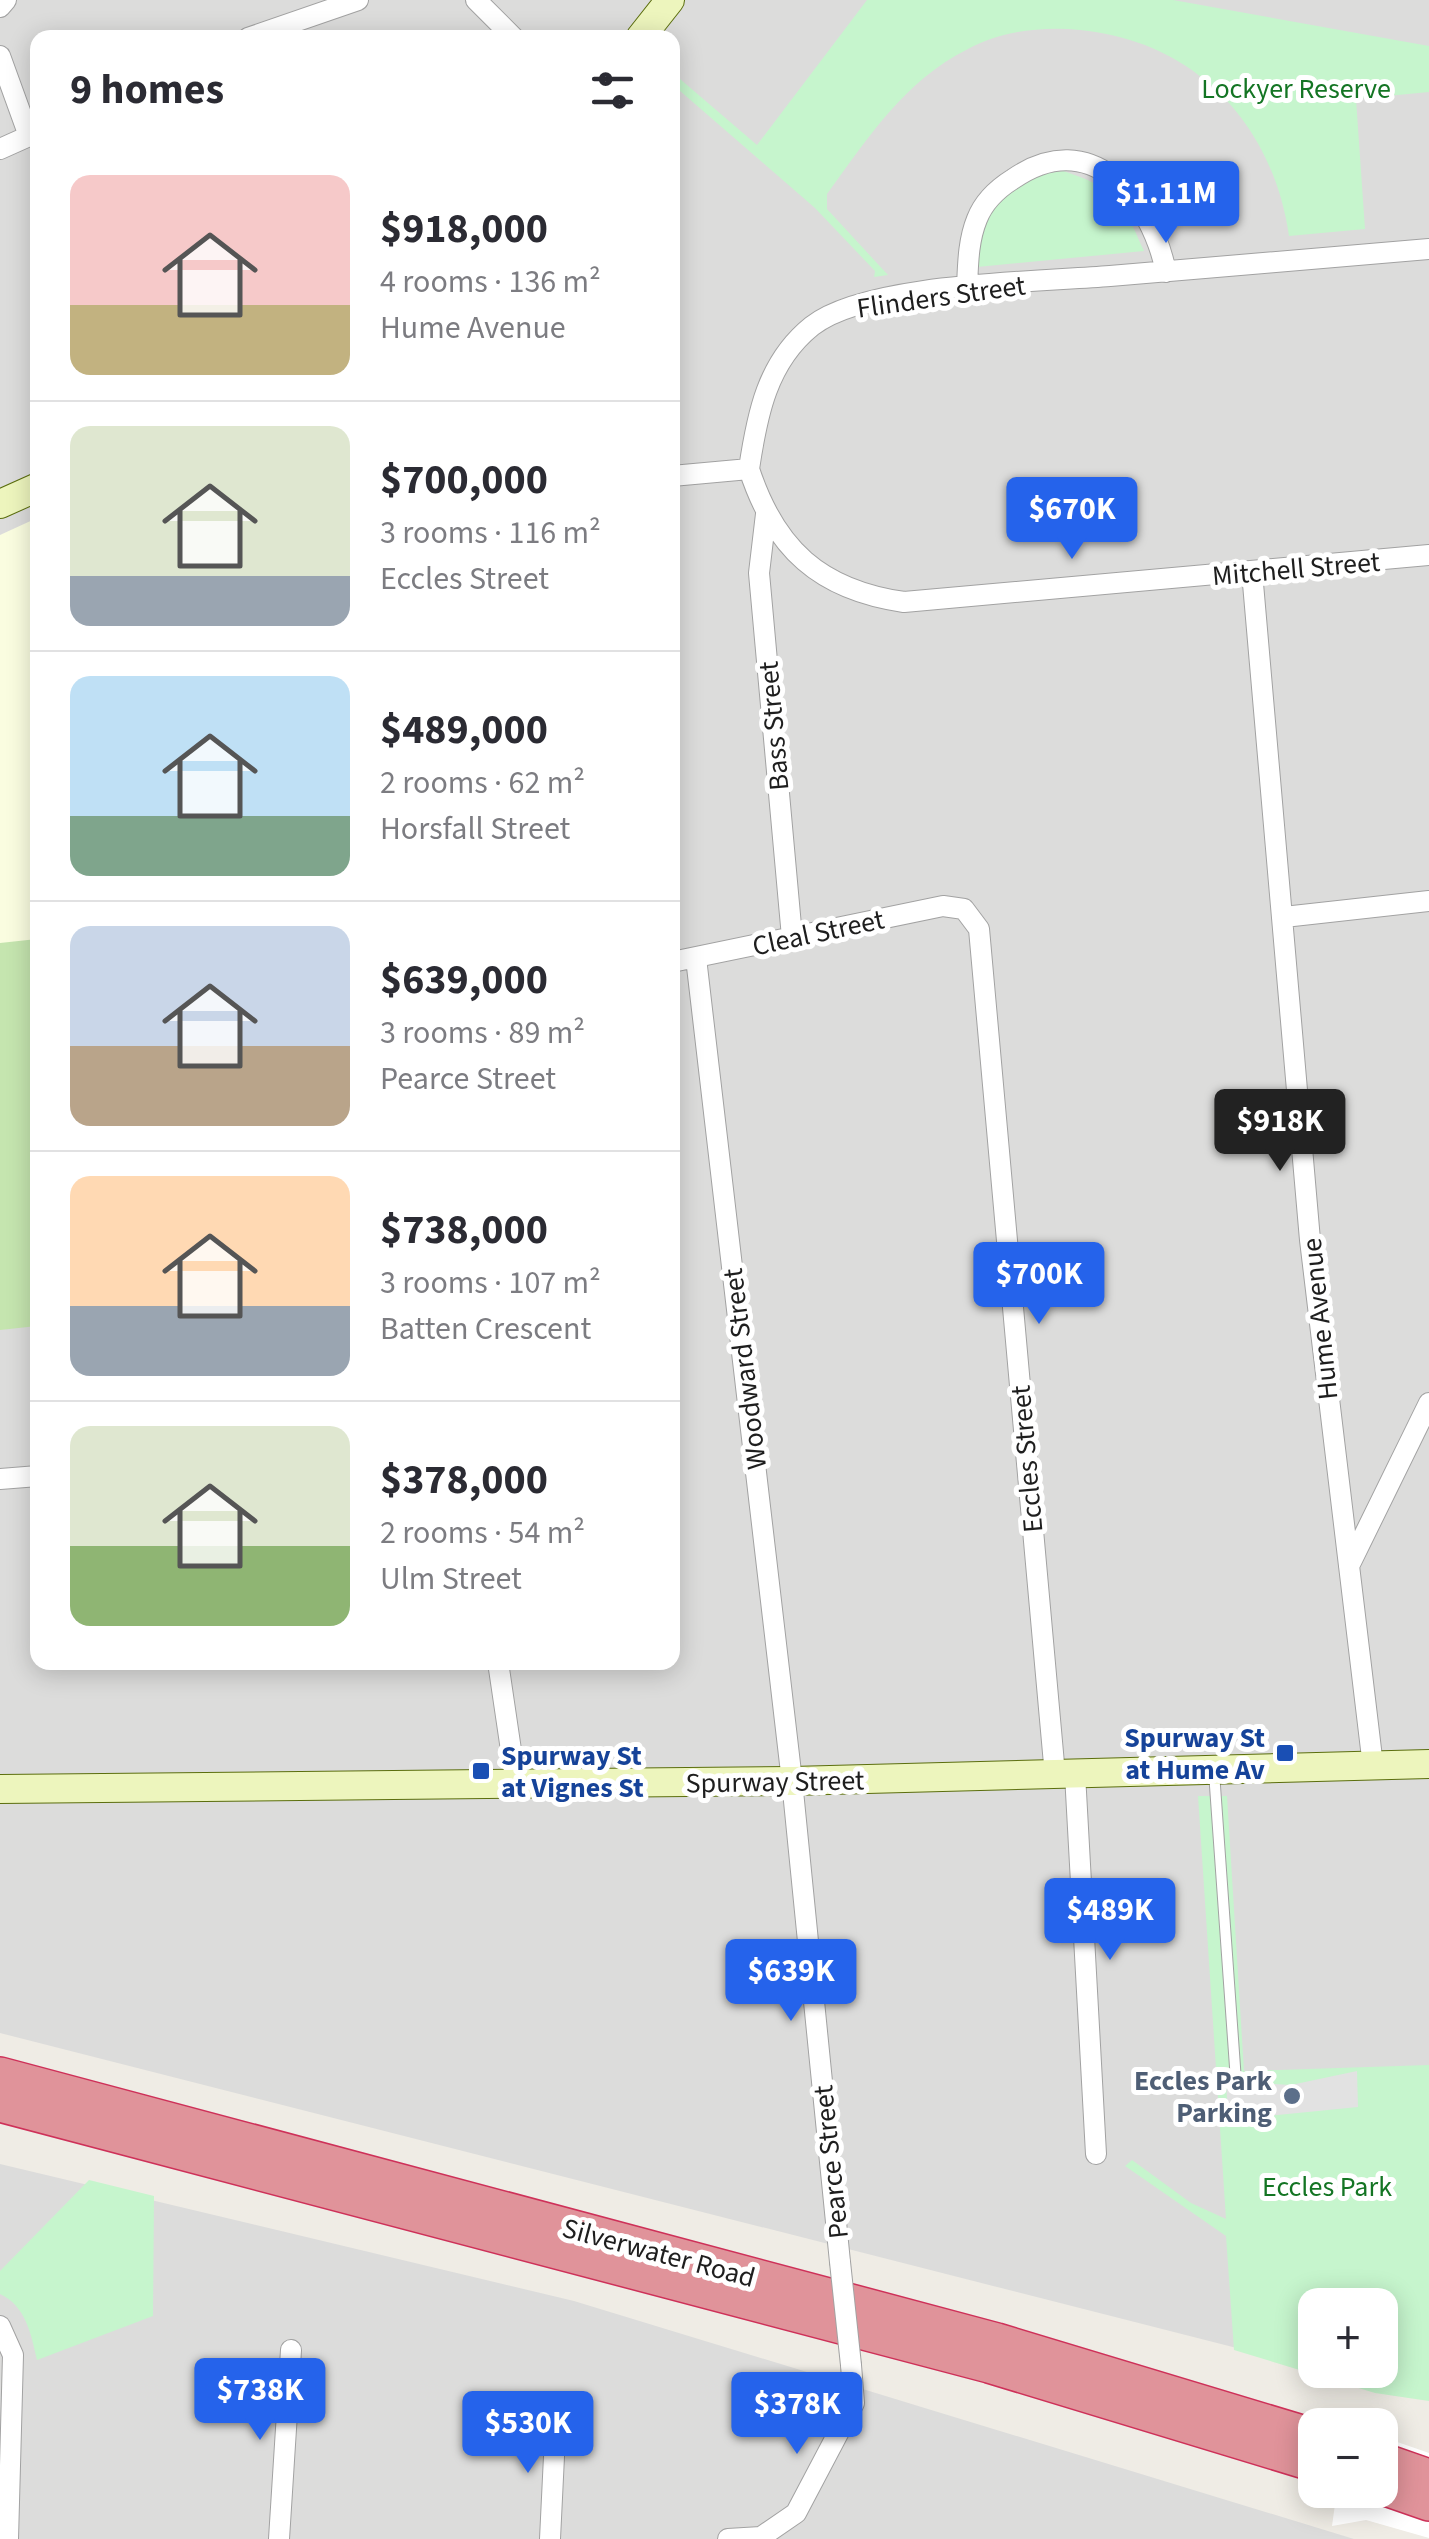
<!DOCTYPE html>
<meta charset="utf-8">
<style>
body{margin:0;font-family:"Source Sans 3",sans-serif;background:#f2f2f3;color:#2b2b33;height:100vh;display:flex;flex-direction:column;font-size:38px;white-space:nowrap}
*{box-sizing:border-box;margin:0}
p{font-size:32px;color:#7c7c81}
.icon{flex:none;width:55px;height:55px;fill:none;stroke:currentColor;stroke-width:2;stroke-linecap:round;stroke-linejoin:round}
.map{position:relative;flex:1;overflow:hidden}
.sheet{position:absolute;left:30px;top:30px;width:650px;height:1640px;display:flex;flex-direction:column;background:#fff;border-radius:20px;box-shadow:0 5px 25px #0003}
.sheet>*{flex:none}
.buttons{position:absolute;left:1298px;top:2288px;display:grid;gap:20px}
.buttons a{display:grid;place-items:center;width:100px;height:100px;border-radius:20px;background:#fff;box-shadow:0 5px 25px #0003;font-size:50px}
.price{position:absolute;translate:-50% -85px;padding:0 22px;border-radius:10px;background:#2563eb;color:#fff;font-size:32px;line-height:65px;filter:drop-shadow(0 2px 5px #0008)}
.price::after{content:'';position:absolute;left:50%;top:60px;width:30px;height:22px;margin-left:-15px;background:inherit;clip-path:polygon(0 0,100% 0,50% 100%)}
.price.on{background:#222;color:#fff}
ul{padding:0;list-style:none}
li{display:flex;align-items:center;gap:30px;height:250px;padding:0 40px}
li+li{border-top:2px solid #e1e1e2}
li span{display:grid;place-items:center;flex:none;width:280px;height:200px;border-radius:20px;color:#555}
li>.icon{margin-inline-start:auto}
span .icon{width:120px;height:120px;fill:#fffc;stroke-width:1}
li b{font-size:42px}
h2{display:flex;justify-content:space-between;align-items:center;height:120px;padding:0 40px;font-size:42px}
.map>svg:first-child{display:block}
</style>
<div class="map">
<svg width="1429" height="2539" viewBox="0 0 1429 2539">
<rect width="100%" height="100%" fill="#efece5"/>
<path fill="#dcdcdb" fill-rule="evenodd" d="M0 0H1429V2392L1380 2370V2305H1315V2368L0 2033ZM38 38H672V1662H38Z
M0 2164 574 2301 1354 2539H0Z"/>
<path fill="#fafde0" d="M37 518V949L0 954V535Z"/>
<path fill="#c5e5af" d="M37 939V1326L0 1330V943Z"/>
<path fill="#c6f5cd" fill-rule="evenodd" d="M867 0H1173L1429 46V92L1356 99 1365 229 1289 236C1273 124 1195 41 1080 30 1043 26 1001 31 968 49 904 81 868 138 827 194V209L888 275 874 277 875 271 815 208 672 84 673 73 757 145Z
M1063 171C1116 188 1122 200 1144 251L977 267C979 234 990 193 1023 179 1034 174 1051 173 1063 171Z
M1198 1796H1227L1244 2071 1429 2065V2401L1375 2393 1234 2350 1226 2236 1125 2166 1132 2160 1191 2203 1226 2219ZM1315 2305H1380V2370H1315Z
M89 2180 154 2196 153 2316 37 2360C31 2334 26 2306 0 2294V2271Z"/>
<path fill="#e2e2e2" d="M1357 2071 1358 2107 1228 2120 1226 2081 1291 2085Z"/>
<path fill="#fff" d="M1380 2436 1429 2453V2538L1366 2520 1332 2526 1337 2490H1380Z"/>
<g fill="none" stroke-linecap="round" stroke-linejoin="round">
<defs>
<path id="lane" d="M1214 1772 1236 2081"/>
<path id="street" d="M476 0 514 38
M0 7 6 0
M248 38 358 0
M0 56 29 136
M0 149 38 132
M967 288C968 265 968 241 977 219 984 201 997 189 1013 179 1091 125 1151 198 1166 272
M749 469C775 549 820 590 904 602L1429 555
M672 476 749 469C757 415 767 362 812 326 866 283 1038 282 1110 276 1216 267 1323 258 1429 249
M766 514 759 573 792 937
M1252 572 1310 1240 1373 1766
M1284 917 1429 901
M696 958 792 1781 840 2262
M672 962 943 906 964 909 979 929 1055 1775
M0 1479 38 1476
M1349 1566 1429 1403
M498 1662 516 1784
M1075 1774 1096 2154
M0 2326 13 2355 8 2539
M279 2539 291 2350
M550 2539 556 2415
M728 2539 761 2537 796 2513 854 2403 851 2365"/>
<path id="secondary" d="M640 38 670 0
M0 504 38 487
M0 1789 792 1781 1429 1764"/>
<path id="highway" d="M0 2075 997 2341 1315 2437
M0 2104 989 2365 1315 2464
M1380 2460 1429 2477
M1380 2486 1429 2503"/>
</defs>
<use href="#lane" stroke="#a2a2a2" stroke-width="12"/>
<use href="#street" stroke="#a2a2a2" stroke-width="22"/>
<use href="#secondary" stroke="#5b6e0d" stroke-width="30"/>
<use href="#highway" stroke="#ce3159" stroke-width="38"/>
<use href="#lane" stroke="#fff" stroke-width="10"/>
<use href="#street" stroke="#fff" stroke-width="20"/>
<use href="#secondary" stroke="#edf5bd" stroke-width="28"/>
<use href="#highway" stroke="#e0939a" stroke-width="35"/>
<defs>
<path id="street-bridge" d="M840 2262 851 2365"/>
</defs>
<use href="#street-bridge" stroke="#a2a2a2" stroke-width="22" stroke-linecap="butt"/>
<use href="#street-bridge" stroke="#fff" stroke-width="20"/>
</g>
<g fill="#1a4fb4" stroke="#fff" stroke-width="4">
<rect x="1275" y="1743" width="20" height="20" rx="5"/>
<rect x="471" y="1761" width="20" height="20" rx="5"/>
</g>
<circle fill="#5c6f8a" stroke="#fff" stroke-width="4" cx="1292" cy="2096" r="10"/>
<g text-anchor="middle" stroke-width="10" stroke-linejoin="round" paint-order="stroke">
<g font-size="28" fill="#147524" stroke="#fff">
<text x="1296" y="98">Lockyer Reserve</text>
<text x="1327" y="2196">Eccles Park</text>
</g>
<g font-size="28" fill="#1e1e1e" stroke="#fff">
<text transform="translate(941 296) rotate(-8)" y="10">Flinders Street</text>
<text transform="translate(1296 568) rotate(-5)" y="10">Mitchell Street</text>
<text transform="translate(773 726) rotate(-95)" y="10">Bass Street</text>
<text transform="translate(818 932) rotate(-12)" y="10">Cleal Street</text>
<text transform="translate(1319 1319) rotate(-96)" y="10">Hume Avenue</text>
<text transform="translate(744 1369) rotate(-97)" y="10">Woodward Street</text>
<text transform="translate(1026 1459) rotate(-95)" y="10">Eccles Street</text>
<text transform="translate(775 1781) rotate(-1)" y="10">Spurway Street</text>
<text transform="translate(830 2162) rotate(-96)" y="10">Pearce Street</text>
<text transform="translate(659 2252) rotate(15)" y="10">Silverwater Road</text>
</g>
<g font-size="28" font-weight="bold" fill="#164399" stroke="#fff" text-anchor="end">
<text x="1265" y="1747">Spurway St<tspan x="1265" dy="32">at Hume Av</tspan></text>
<text x="501" y="1765" text-anchor="start">Spurway St<tspan x="501" dy="32">at Vignes St</tspan></text>
</g>
<g font-size="28" font-weight="bold" fill="#4e5e75" stroke="#fff" text-anchor="end">
<text x="1272" y="2090">Eccles Park<tspan x="1272" dy="32">Parking</tspan></text>
</g>
</g>
</svg>
<div class="buttons">
<a>+</a>
<a>−</a>
</div>
<b class="price" style="left:1166px;top:246px">$1.11M</b>
<b class="price" style="left:1072px;top:562px">$670K</b>
<b class="price on" style="left:1280px;top:1174px">$918K</b>
<b class="price" style="left:1039px;top:1327px">$700K</b>
<b class="price" style="left:1110px;top:1963px">$489K</b>
<b class="price" style="left:791px;top:2024px">$639K</b>
<b class="price" style="left:260px;top:2443px">$738K</b>
<b class="price" style="left:797px;top:2457px">$378K</b>
<b class="price" style="left:528px;top:2476px">$530K</b>
<section class="sheet">
<h2>9 homes<svg class="icon" aria-label="filters" viewBox="0 0 24 24"><path d="M4 7h16M4 17h16"/><circle cx="9" cy="7" r="2"/><circle cx="15" cy="17" r="2"/></svg></h2>
<ul>
<li><span style="background:linear-gradient(#f6c9c9 65%,#c2b280 0)"><svg class="icon" aria-label="home" viewBox="0 0 24 24"><path d="M3 11l9-7 9 7M6 9v11h12V9"/></svg></span><div><b>$918,000</b><p>4 rooms · 136 m²</p><p>Hume Avenue</p></div></li>
<li><span style="background:linear-gradient(#dfe7d0 75%,#9aa5b1 0)"><svg class="icon" aria-label="home" viewBox="0 0 24 24"><path d="M3 11l9-7 9 7M6 9v11h12V9"/></svg></span><div><b>$700,000</b><p>3 rooms · 116 m²</p><p>Eccles Street</p></div></li>
<li><span style="background:linear-gradient(#bfe0f5 70%,#7fa58c 0)"><svg class="icon" aria-label="home" viewBox="0 0 24 24"><path d="M3 11l9-7 9 7M6 9v11h12V9"/></svg></span><div><b>$489,000</b><p>2 rooms · 62 m²</p><p>Horsfall Street</p></div></li>
<li><span style="background:linear-gradient(#c9d6e8 60%,#b9a48a 0)"><svg class="icon" aria-label="home" viewBox="0 0 24 24"><path d="M3 11l9-7 9 7M6 9v11h12V9"/></svg></span><div><b>$639,000</b><p>3 rooms · 89 m²</p><p>Pearce Street</p></div></li>
<li><span style="background:linear-gradient(#ffd9b3 65%,#9aa5b1 0)"><svg class="icon" aria-label="home" viewBox="0 0 24 24"><path d="M3 11l9-7 9 7M6 9v11h12V9"/></svg></span><div><b>$738,000</b><p>3 rooms · 107 m²</p><p>Batten Crescent</p></div></li>
<li><span style="background:linear-gradient(#dfe7d0 60%,#8fb573 0)"><svg class="icon" aria-label="home" viewBox="0 0 24 24"><path d="M3 11l9-7 9 7M6 9v11h12V9"/></svg></span><div><b>$378,000</b><p>2 rooms · 54 m²</p><p>Ulm Street</p></div></li>
</ul>
</section>
</div>
